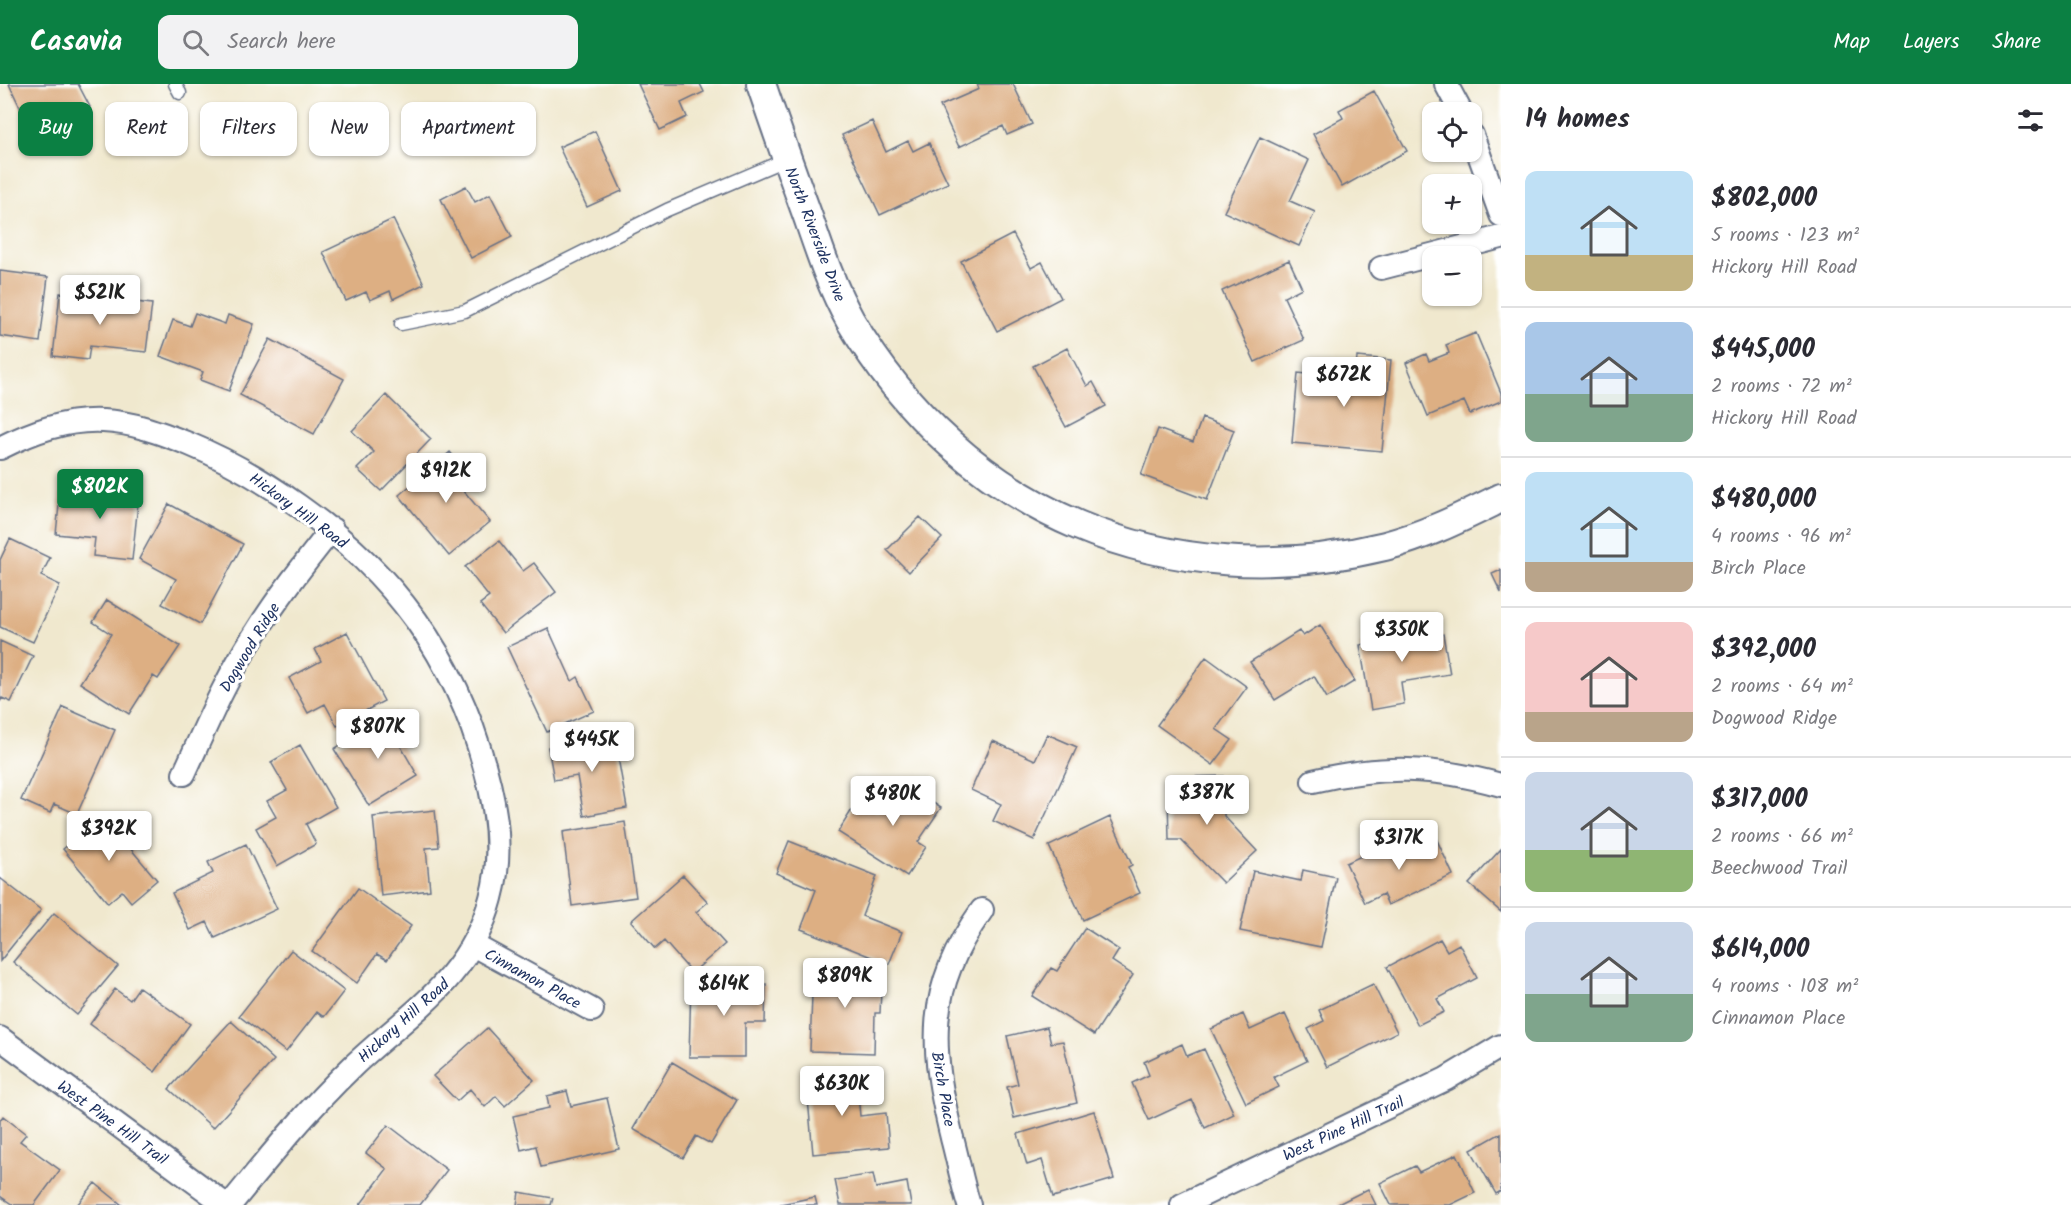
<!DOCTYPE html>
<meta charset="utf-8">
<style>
body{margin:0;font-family:Kalam,sans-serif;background:#f2f2f3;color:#2b2b33;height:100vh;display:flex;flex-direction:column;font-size:22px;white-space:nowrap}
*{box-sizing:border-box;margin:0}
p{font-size:20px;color:#7c7c81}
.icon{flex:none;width:33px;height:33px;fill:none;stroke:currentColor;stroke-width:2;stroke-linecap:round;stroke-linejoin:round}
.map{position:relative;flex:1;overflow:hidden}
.side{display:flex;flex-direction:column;background:#fff;width:570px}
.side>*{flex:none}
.hud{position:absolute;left:18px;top:18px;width:570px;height:54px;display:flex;gap:12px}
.controls{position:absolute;left:1422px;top:18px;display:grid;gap:12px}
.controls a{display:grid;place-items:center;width:60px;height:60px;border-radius:12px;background:#fff;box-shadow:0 2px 4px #0004;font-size:30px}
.price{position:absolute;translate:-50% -51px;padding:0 14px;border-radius:6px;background:#fff;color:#222;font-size:20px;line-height:39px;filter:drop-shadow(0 2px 3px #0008)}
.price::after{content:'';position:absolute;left:50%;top:36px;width:18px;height:14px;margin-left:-9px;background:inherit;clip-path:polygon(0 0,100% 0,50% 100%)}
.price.on{background:#0b8043;color:#fff}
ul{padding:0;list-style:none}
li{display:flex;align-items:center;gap:18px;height:150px;padding:0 24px}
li+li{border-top:2px solid #e1e1e2}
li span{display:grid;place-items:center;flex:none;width:168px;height:120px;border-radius:12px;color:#555}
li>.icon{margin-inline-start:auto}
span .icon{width:72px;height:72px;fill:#fffc;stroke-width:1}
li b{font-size:26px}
h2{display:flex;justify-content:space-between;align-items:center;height:72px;padding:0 24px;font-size:26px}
.tag{padding:0 21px;border-radius:12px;background:#fff;box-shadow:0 2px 4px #0004;font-size:21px;line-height:54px}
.tag.on{background:#0b8043;color:#fff}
header{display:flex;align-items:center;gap:36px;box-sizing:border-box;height:84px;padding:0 30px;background:#0b8043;color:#fff}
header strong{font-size:28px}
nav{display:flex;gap:33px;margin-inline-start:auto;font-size:21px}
.search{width:420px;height:54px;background:#f2f2f3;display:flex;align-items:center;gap:15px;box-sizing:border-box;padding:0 21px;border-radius:12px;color:#7c7c81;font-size:22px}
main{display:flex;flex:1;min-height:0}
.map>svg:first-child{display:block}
</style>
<header>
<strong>Casavia</strong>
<div class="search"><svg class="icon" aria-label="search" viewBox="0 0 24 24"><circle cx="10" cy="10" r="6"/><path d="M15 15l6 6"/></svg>Search here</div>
<nav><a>Map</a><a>Layers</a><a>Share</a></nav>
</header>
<main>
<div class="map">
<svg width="1501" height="1121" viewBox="0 0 1501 1121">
<rect width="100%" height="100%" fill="#fff"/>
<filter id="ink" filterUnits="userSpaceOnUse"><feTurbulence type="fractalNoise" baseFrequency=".0167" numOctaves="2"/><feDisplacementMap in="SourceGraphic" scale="12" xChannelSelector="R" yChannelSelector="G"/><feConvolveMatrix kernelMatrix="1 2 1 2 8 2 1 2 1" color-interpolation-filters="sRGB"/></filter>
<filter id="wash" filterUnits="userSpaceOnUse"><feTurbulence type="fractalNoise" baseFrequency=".008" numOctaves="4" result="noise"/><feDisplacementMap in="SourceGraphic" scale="24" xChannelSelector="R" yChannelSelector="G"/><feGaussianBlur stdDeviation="1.35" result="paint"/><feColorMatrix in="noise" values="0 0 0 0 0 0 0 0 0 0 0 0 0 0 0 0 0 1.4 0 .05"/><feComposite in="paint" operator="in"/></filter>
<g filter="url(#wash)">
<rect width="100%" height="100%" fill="#f0e8ce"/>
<g id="blocks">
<path fill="#ddaf83" d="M9 0H78L90 23 33 51Z
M638 0H700L704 8 681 19 687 33 660 46Z
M977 0H1013L1032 40 1007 51 1003 42 959 63 940 22 979 5Z
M1374 7 1407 67 1342 103 1313 50 1343 34 1339 26Z
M872 37 886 68 908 57 913 67 929 59 948 99 880 131 842 51Z
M595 47 622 107 587 123 559 63Z
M1260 53 1309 76 1290 117 1315 128 1299 162 1224 128Z
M466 102 475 118 490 110 512 153 471 174 441 115Z
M393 135 424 200 393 215 390 207 370 216 366 208 346 217 323 168Z
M1013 150 1031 184 1042 178 1061 214 997 247 961 177Z
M1289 176 1302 204 1284 213 1304 256 1255 278 1222 207Z
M0 187 48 193 40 258 0 252Z
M60 209 152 220 146 268 90 262 88 276 53 272Z
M195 229 225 240 228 231 254 240 229 307 200 296 203 288 160 272 173 236 190 242Z
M1476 249 1501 309V317L1470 330 1464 317 1428 332 1406 279 1426 270 1429 277 1449 269 1446 261Z
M270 255 344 295 314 350 240 311Z
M1067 264 1087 302 1093 298 1106 322 1066 343 1033 282Z
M1357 273 1391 276 1382 367 1292 359 1298 289 1355 295Z
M386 311 431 355 381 407 357 385 374 368 352 347Z
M1202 334 1234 346 1207 416 1141 391 1158 345 1193 358Z
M450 368 474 397 463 406 490 438 449 472 399 411Z
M61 402 139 410 132 476 93 472 95 454 56 450Z
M169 420 243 460 200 540 162 520 176 495 139 475Z
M920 433 942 454 909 488 887 466Z
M10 455 50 474 41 492 60 501 33 558 0 543V476Z
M499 457 523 487 534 479 556 508 503 549 480 520 489 513 465 483Z
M1501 486V509L1492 490Z
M107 516 180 562 158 595 153 592 129 630 80 599 111 550 93 538Z
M1422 538 1424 553 1443 550 1450 590 1401 598 1404 620 1371 626 1360 561 1388 555 1386 544Z
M1320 541 1355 597 1327 614 1314 592 1275 616 1250 578 1299 547 1303 552Z
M548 544 572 597 578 593 594 627 547 648 507 563Z
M347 548 384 617 337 642 325 620 308 629 289 594 321 577 315 565Z
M0 557 33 572 11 618 2 614 0 618Z
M1206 573 1247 603 1216 645 1232 656 1213 681 1157 641Z
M63 623 115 646 77 730 54 720 50 729 21 716Z
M395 628 407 650 397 656 418 692 369 722 334 665Z
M1047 650 1077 663 1034 756 993 737 1001 720 971 706 993 657 1035 676Z
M614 651 627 724 584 732 577 692 554 696 548 663Z
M300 661 336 723 306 740 316 760 277 782 256 744 276 733 267 717 287 706 271 678Z
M1224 692V732L1257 767 1223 799 1181 756H1169L1168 711 1180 712V693Z
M898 696 941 724 918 758 926 763 907 792 838 748 858 716 877 728Z
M435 726 439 763 426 764 430 806 381 812 373 733Z
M103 732 157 796 131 818 122 807 108 819 63 765Z
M1110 733 1132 781 1128 783 1140 809 1083 836 1049 762Z
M625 738 636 813 572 822 563 748Z
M1436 754 1453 791 1388 821 1383 810 1365 819 1346 779 1396 756 1403 771Z
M789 757 877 792 862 832 902 848 889 880 801 845 816 806 776 789Z
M246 760 277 825 215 854 207 838 190 846 172 809 213 789 208 778Z
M1501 765V828L1469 800Z
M1303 786 1336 793 1321 863 1240 847 1253 787 1301 797Z
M683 791 708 818 696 828 725 860 692 889 664 857 655 865 631 837Z
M0 794 41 826 0 877Z
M358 804 411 842 387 876 377 870 357 899 312 867Z
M54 829 118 882 77 931 13 878Z
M1085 844 1119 866 1112 877 1133 891 1094 951 1032 912 1051 884 1057 887Z
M1440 855 1447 867 1459 860 1477 894 1437 915 1444 928 1418 941 1387 883Z
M291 866 344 907 324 933 317 928 286 968 239 932Z
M813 883 882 885 880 929H875L874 969 810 967Z
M691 898 766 900 765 939H745V973H689Z
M1373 900 1397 948 1327 983 1308 945 1324 937 1319 926Z
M139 903 190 940 155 988 90 940 115 905 130 916Z
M1243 930 1250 946 1285 930 1307 977 1274 993 1279 1003 1246 1019 1211 945Z
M231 937 274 976 213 1044 169 1005Z
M1047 943 1051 959 1063 957 1077 1019 1014 1034 1007 1003 1018 1000 1007 952Z
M487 944 534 996 505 1022 496 1012 485 1023 470 1005 457 1017 433 992Z
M1182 960 1187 972 1204 965 1234 1030 1205 1044 1192 1016 1149 1036 1132 999 1149 991 1144 978Z
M672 978 737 1016 711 1060 696 1052 683 1074 633 1045Z
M856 989 860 1032 886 1029 889 1063 813 1070 806 993Z
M567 1007 571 1022 607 1014 619 1065 541 1083 536 1062 521 1066 513 1032 549 1024 547 1012Z
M1094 1027 1114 1095 1053 1113 1042 1076 1027 1081 1018 1050Z
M3 1032 26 1050 20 1057 60 1086 34 1121H13L0 1112V1036Z
M388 1041 447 1086 420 1121H360L387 1085 366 1069Z
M1501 1049V1107L1496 1110 1471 1066Z
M1457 1070 1475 1109 1450 1121H1391L1380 1099 1415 1082 1419 1088Z
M873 1090 876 1104 907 1098 911 1121H840L835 1096Z
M95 1099 122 1121H77Z
M1368 1105 1376 1121H1336Z
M519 1108 553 1114 551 1121H517Z
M815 1113 817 1121H782L781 1120Z"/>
</g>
</g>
<g filter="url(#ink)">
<use href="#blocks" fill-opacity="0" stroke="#667085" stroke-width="1.5"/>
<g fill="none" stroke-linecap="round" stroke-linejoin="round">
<defs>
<path id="service" d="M175 0 180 9
M401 240 465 227 667 126 787 75"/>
<path id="minor" d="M1446 0 1461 28
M1472 51 1501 131
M1381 184 1501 153
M0 364C32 348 66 335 103 337 133 338 161 349 189 360 228 376 264 397 299 422 393 489 455 572 485 684 497 727 503 771 491 814 470 895 409 929 353 982 308 1025 269 1073 230 1121
M184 690C206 642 226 594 255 550 278 513 305 479 332 445
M1313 697C1383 681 1433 682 1501 701
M473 861 592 926
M0 954 226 1121
M969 1121C962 1099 958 1076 952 1054 930 963 925 906 982 826
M1182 1121 1446 995 1501 962"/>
<path id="tertiary" d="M761 0C776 44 792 89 808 133 820 168 832 204 850 236 963 429 1167 515 1385 462 1425 452 1464 432 1501 414"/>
</defs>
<use href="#service" stroke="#667085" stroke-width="15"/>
<use href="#minor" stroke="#667085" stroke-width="26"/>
<use href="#tertiary" stroke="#667085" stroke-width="32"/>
<use href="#service" stroke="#fff" stroke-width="12"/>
<use href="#minor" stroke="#fff" stroke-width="22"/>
<use href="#tertiary" stroke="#fff" stroke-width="28"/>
</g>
</g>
<g text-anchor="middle" stroke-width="6" stroke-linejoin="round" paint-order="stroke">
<g font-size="16" fill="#1b2f5e" stroke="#fff">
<text transform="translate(816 150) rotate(69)" y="6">North Riverside Drive</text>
<text transform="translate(299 426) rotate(36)" y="6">Hickory Hill Road</text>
<text transform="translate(249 563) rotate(-59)" y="6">Dogwood Ridge</text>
<text transform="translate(533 894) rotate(29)" y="6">Cinnamon Place</text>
<text transform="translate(403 936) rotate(-42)" y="6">Hickory Hill Road</text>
<text transform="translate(944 1005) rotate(80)" y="6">Birch Place</text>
<text transform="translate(113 1038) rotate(36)" y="6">West Pine Hill Trail</text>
<text transform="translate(1343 1044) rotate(-25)" y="6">West Pine Hill Trail</text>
</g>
</g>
</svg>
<div class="controls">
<a><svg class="icon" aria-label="locate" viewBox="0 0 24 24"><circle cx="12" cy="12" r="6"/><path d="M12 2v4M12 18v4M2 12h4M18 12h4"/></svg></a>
<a>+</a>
<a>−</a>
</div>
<b class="price" style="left:100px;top:242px">$521K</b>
<b class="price" style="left:1344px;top:324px">$672K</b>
<b class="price" style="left:446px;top:420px">$912K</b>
<b class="price on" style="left:100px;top:436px">$802K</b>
<b class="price" style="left:1402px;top:579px">$350K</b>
<b class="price" style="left:378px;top:676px">$807K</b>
<b class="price" style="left:592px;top:689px">$445K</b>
<b class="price" style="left:1207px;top:742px">$387K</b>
<b class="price" style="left:893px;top:743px">$480K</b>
<b class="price" style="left:109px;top:778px">$392K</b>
<b class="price" style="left:1399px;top:787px">$317K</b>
<b class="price" style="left:845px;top:925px">$809K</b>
<b class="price" style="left:724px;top:933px">$614K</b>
<b class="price" style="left:842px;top:1033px">$630K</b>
<div class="hud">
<a class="tag on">Buy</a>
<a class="tag">Rent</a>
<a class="tag">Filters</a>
<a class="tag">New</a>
<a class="tag">Apartment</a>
</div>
</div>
<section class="side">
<h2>14 homes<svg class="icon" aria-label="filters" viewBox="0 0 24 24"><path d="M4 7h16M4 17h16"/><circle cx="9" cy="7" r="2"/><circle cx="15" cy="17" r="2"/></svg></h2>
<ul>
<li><span style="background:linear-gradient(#bfe0f5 70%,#c2b280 0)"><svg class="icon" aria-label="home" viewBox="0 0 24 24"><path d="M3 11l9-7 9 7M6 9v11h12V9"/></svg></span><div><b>$802,000</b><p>5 rooms · 123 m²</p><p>Hickory Hill Road</p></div></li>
<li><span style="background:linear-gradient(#a9c7e8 60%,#7fa58c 0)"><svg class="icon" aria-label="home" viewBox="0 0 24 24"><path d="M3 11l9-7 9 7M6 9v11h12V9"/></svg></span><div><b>$445,000</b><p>2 rooms · 72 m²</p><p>Hickory Hill Road</p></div></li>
<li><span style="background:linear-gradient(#bfe0f5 75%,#b9a48a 0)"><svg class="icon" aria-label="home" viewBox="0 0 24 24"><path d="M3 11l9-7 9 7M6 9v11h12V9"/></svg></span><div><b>$480,000</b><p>4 rooms · 96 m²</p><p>Birch Place</p></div></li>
<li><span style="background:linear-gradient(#f6c9c9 75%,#b9a48a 0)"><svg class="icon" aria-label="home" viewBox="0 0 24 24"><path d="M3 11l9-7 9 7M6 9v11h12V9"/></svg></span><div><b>$392,000</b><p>2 rooms · 64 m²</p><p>Dogwood Ridge</p></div></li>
<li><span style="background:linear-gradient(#c9d6e8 65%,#8fb573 0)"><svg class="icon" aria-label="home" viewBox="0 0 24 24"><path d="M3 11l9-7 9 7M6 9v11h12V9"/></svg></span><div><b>$317,000</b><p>2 rooms · 66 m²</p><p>Beechwood Trail</p></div></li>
<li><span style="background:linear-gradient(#c9d6e8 60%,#7fa58c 0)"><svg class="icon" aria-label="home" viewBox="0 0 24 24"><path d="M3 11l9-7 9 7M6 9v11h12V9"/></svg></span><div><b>$614,000</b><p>4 rooms · 108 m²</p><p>Cinnamon Place</p></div></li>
</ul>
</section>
</main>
